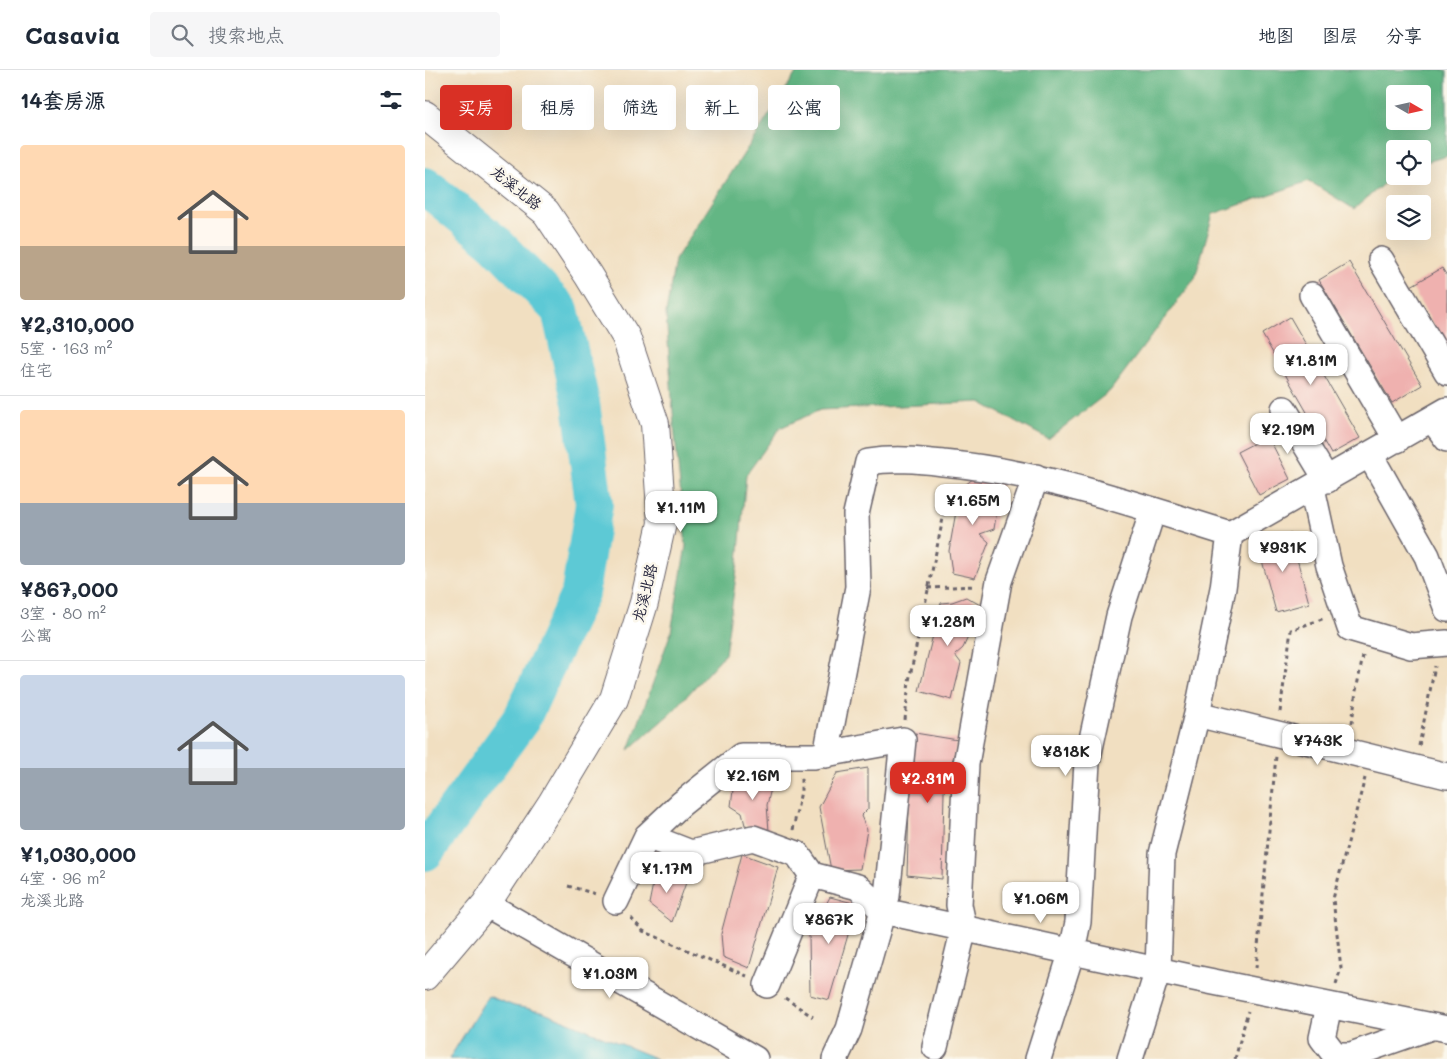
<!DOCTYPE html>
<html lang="zh">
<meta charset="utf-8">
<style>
body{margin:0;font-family:Mali,"LXGW WenKai TC",sans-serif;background:#f6f6f7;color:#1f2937;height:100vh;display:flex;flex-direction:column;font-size:19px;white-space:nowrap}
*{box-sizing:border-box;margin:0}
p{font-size:16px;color:#747a83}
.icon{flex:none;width:28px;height:28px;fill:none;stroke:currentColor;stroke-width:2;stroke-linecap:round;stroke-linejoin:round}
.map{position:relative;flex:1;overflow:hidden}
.panel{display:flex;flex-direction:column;background:#fff;width:425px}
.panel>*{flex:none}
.banner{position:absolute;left:15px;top:15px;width:475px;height:45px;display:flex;gap:10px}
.needle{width:32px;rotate:99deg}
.tools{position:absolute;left:961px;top:15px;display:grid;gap:10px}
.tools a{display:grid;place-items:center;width:45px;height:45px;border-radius:5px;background:#fff;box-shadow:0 5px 20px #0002;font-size:25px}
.price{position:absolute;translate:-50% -42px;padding:0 11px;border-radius:10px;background:#fff;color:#222;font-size:16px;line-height:32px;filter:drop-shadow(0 1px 2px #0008)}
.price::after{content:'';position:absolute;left:50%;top:30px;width:15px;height:11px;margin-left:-8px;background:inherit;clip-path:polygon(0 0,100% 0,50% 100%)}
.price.on{background:#d93025;color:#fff}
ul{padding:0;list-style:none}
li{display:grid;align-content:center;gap:10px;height:265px;padding:0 20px}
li+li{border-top:1px solid #e0e1e3}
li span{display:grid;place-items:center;height:155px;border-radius:5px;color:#555}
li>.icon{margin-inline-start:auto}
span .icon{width:90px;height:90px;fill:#fffc;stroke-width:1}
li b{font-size:21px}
h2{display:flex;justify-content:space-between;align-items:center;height:60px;padding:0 20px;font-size:21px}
.tag{padding:0 18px;border-radius:5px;background:#fff;box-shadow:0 5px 20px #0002;font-size:18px;line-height:45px}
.tag.on{background:#d93025;color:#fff}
header{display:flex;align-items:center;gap:30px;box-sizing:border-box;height:70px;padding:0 25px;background:#fff;border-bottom:1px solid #e0e1e3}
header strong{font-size:24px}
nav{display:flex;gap:28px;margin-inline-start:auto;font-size:18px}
.search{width:350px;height:45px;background:#f6f6f7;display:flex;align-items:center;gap:12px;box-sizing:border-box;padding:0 18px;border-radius:5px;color:#747a83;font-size:19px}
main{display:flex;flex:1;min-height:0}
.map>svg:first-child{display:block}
</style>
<header>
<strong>Casavia</strong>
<div class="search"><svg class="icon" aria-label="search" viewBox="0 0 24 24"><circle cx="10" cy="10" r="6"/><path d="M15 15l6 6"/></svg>搜索地点</div>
<nav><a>地图</a><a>图层</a><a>分享</a></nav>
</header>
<main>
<section class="panel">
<h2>14套房源<svg class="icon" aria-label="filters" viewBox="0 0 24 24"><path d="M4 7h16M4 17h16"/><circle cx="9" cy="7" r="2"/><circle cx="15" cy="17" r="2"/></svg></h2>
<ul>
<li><span style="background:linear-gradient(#ffd9b3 65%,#b9a48a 0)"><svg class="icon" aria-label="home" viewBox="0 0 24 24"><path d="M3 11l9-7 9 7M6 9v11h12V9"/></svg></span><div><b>¥2,310,000</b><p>5室 · 163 m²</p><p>住宅</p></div></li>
<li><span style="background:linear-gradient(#ffd9b3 60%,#9aa5b1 0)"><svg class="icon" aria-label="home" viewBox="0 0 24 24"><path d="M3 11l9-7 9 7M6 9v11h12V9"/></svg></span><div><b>¥867,000</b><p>3室 · 80 m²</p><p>公寓</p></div></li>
<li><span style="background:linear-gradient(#c9d6e8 60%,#9aa5b1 0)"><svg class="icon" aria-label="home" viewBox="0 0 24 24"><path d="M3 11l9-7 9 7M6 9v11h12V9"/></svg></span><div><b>¥1,030,000</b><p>4室 · 96 m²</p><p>龙溪北路</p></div></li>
</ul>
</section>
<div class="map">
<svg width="1022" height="989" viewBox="0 0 1022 989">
<rect width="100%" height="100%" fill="#fbf7ec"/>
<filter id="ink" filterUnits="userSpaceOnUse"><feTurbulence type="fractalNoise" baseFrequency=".02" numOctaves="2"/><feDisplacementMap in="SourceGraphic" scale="10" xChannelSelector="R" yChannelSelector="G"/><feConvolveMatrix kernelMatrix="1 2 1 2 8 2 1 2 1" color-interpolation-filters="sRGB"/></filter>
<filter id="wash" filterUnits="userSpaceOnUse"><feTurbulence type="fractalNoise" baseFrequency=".0096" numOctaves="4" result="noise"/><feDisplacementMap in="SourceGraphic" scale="20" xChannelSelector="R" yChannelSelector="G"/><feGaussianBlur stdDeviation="1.12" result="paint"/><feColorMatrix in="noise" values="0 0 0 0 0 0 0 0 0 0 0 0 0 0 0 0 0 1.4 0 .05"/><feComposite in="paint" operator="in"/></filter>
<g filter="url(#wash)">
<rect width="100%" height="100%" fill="#f1dfc1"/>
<path fill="#64b684" stroke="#436c60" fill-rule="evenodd" d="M373 0H1022V86L998 93V79H970V104L929 139 884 111 788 144 770 208 685 321 623 369 555 332 395 340 355 358 321 405 313 492 300 584 248 641 204 680 246 562 261 476 249 356 241 243 250 190ZM970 24H998V51H970Z"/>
<path fill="#5dc9d5" stroke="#407688" d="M63 926 89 936 117 941 232 989H24Z"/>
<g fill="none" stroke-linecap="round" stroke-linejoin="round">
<path stroke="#5dc9d5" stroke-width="38" d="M0 116 70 173 135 240 156 333 169 434 155 523 97 648 0 782"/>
</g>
<g id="blocks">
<path fill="#efb1af" d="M924 192 997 315 967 333 894 210Z
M1017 198 1022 206V279L986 216Z
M865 247 935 368 906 384 837 264Z
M843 366 865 409 834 425 812 382Z
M549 408 576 415 569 459 555 464 564 472 550 508 527 503 524 481 535 419Z
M865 463 884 533 851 542 832 472Z
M541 527 557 536 538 578 530 585 536 593 527 630 494 621 516 533 527 532Z
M490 663 533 670 519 722 517 809 482 805 485 699Z
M443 698V739L436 746 442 760 435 799 406 800 394 737 412 703Z
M324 707 348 710 342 735 344 761 320 755 317 743 306 736 309 713Z
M317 784 353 797 324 898 298 887 296 864Z
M230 804 263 807 247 852 224 834Z
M405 827 432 834 404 930 385 925 384 865Z"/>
</g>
</g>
<g filter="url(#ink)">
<use href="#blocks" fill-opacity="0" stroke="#6a646a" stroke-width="1"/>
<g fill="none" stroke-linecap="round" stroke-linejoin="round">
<defs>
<path id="minor" d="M956 190 1022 302
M887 225 972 370
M859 339 902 410
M1007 349 1022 369
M945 385 1002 486 1022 539
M887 418 904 496 925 558 986 576 1022 573
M772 644 1022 706
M401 685 433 517 431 444 443 392C469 388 492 390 518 393 617 402 711 435 805 464L1022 340
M222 766 266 783 328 768 372 784 387 805 433 817 458 841 769 908 1022 959
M191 831 222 766 256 734 316 686H389L478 670 462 826 424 959 410 989
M61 834 330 989
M342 915 387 805
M904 936 897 968 910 985H926L1006 957
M510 977 539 858 534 835 541 694 574 511 611 407
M613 989 647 881 653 852 662 692 694 546 728 440
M705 989 733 900 737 784 772 644 798 518 805 464"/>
<path id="tertiary" d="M0 45 121 142 163 205 201 267 230 354 237 453 219 533 189 629 127 733 61 834 0 906"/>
</defs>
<use href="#minor" stroke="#6a646a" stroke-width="28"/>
<use href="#tertiary" stroke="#6a646a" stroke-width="30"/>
<path stroke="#6a646a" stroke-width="3" stroke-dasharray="4 4" stroke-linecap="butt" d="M503 518 550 516
M855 642 866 560 900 548
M480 650 484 611 525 415
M926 661 931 621 938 586
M994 676 1010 596
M368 760 376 721V707
M143 816 171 824
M206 848 218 861 322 906
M831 898 851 686
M911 914 916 898 908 829 940 708
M360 928 388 947
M810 989 823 941"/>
<use href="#minor" stroke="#fff" stroke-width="25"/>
<use href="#tertiary" stroke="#fff" stroke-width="28"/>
</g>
</g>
<g text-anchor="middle" stroke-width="5" stroke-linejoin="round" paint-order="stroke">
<g font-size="15" fill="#22223b" stroke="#fbf7ec">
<text transform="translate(91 118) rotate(39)" y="5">龙溪北路</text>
<text transform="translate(220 523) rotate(-76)" y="5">龙溪北路</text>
</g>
</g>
</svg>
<div class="tools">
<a><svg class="needle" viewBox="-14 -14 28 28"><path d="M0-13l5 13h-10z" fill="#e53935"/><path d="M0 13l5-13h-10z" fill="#747a83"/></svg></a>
<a><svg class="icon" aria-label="locate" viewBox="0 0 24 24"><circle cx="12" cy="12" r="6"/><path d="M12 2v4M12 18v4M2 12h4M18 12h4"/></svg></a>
<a><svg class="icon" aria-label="layers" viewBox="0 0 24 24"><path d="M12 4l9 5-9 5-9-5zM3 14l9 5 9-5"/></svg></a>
</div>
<b class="price" style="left:886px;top:316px">¥1.81M</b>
<b class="price" style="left:863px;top:385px">¥2.19M</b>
<b class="price" style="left:548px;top:456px">¥1.65M</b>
<b class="price" style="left:256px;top:463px">¥1.11M</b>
<b class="price" style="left:858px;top:503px">¥931K</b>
<b class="price" style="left:523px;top:577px">¥1.28M</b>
<b class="price" style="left:893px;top:696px">¥743K</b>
<b class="price" style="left:641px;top:707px">¥818K</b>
<b class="price" style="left:328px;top:731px">¥2.16M</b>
<b class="price on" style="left:503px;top:734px">¥2.31M</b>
<b class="price" style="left:242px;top:824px">¥1.17M</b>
<b class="price" style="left:616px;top:854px">¥1.06M</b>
<b class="price" style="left:404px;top:875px">¥867K</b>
<b class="price" style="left:185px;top:929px">¥1.03M</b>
<div class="banner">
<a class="tag on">买房</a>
<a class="tag">租房</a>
<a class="tag">筛选</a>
<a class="tag">新上</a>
<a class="tag">公寓</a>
</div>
</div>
</main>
